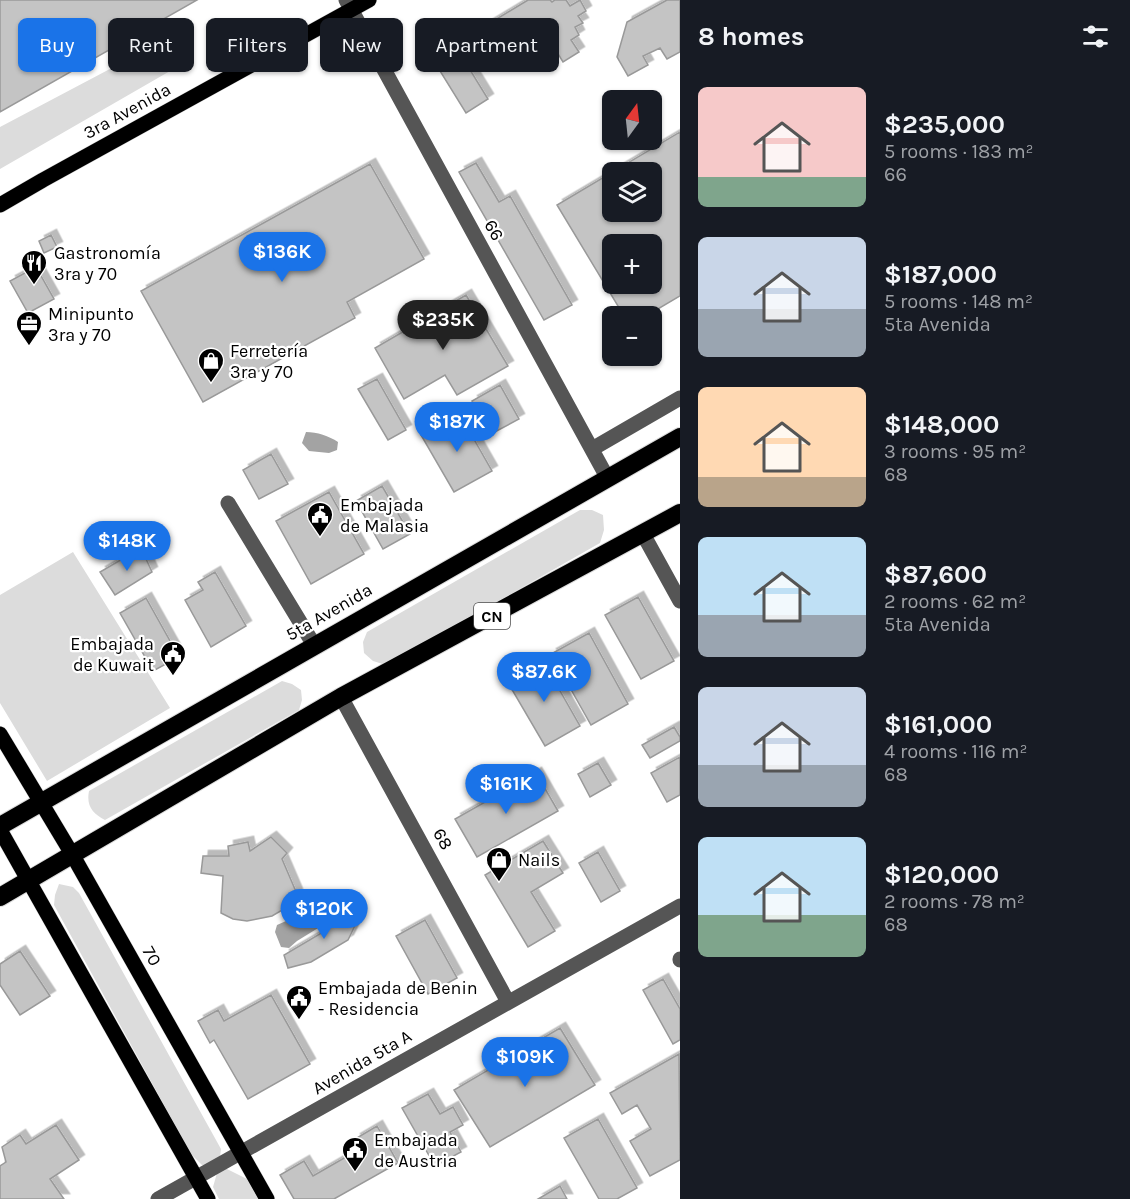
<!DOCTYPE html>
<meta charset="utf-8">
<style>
body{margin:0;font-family:Karla,sans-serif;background:#20242c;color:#f1f3f6;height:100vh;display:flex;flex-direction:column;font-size:22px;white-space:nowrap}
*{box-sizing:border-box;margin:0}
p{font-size:20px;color:#9ea1a6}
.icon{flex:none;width:33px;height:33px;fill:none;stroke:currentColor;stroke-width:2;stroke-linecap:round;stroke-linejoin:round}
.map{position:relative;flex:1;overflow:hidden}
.details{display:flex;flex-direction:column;background:#171b24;width:450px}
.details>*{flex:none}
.guide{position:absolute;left:18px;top:18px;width:570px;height:54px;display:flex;gap:12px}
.needle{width:39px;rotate:15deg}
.tools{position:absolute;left:602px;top:90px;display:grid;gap:12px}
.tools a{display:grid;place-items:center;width:60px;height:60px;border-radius:9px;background:#171b24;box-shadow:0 2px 4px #0004;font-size:30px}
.price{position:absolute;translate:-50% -51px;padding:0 14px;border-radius:21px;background:#1a73e8;color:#fff;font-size:20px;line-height:39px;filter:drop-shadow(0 2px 3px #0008)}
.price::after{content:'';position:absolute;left:50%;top:36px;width:18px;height:14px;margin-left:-9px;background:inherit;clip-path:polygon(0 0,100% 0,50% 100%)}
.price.on{background:#222;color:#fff}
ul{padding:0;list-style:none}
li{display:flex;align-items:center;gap:18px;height:150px;padding:0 18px}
li span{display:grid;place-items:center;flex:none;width:168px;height:120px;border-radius:9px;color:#555}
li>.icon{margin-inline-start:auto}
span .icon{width:72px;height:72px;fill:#fffc;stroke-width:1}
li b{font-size:26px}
h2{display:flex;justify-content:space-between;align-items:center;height:72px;padding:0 18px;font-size:26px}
.chip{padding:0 21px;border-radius:9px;background:#171b24;box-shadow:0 2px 4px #0004;font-size:21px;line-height:54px}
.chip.on{background:#1a73e8;color:#fff}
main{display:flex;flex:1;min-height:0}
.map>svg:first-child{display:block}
</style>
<main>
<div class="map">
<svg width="680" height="1199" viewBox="0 0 680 1199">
<defs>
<filter id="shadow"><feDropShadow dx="5.5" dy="-5.5" stdDeviation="0" flood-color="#0004"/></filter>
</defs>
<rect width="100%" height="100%" fill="#fff"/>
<path fill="#dcdcdc" d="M161 42 177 67 0 169V127Z
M580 510H592L603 515 604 530 600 543 386 665 373 661 364 653 363 642 367 632Z
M73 552 170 708 47 781 0 703V595Z
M282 681 292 684 301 690 302 700 299 710 105 820C93 814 86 806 89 791Z
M59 884 73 887 79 893 221 1149 219 1165 247 1179 258 1199H219L213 1187 219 1166 202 1165 191 1154 54 905 55 895Z"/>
<path fill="#a3a3a3" d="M306 432C317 432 329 436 338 442L337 450 329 453 309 451 302 443Z
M320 897H330L336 917 297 941 289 948 281 947 275 932 277 925 302 914Z"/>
<path fill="#c4c4c4" stroke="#999" stroke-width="1.5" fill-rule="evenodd" filter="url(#shadow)" d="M0 0H197L0 112Z
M528 0H550L552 2 555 0H566L570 6 580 0 586 11 578 16 583 23 575 27 579 35 571 40 579 52 563 62 541 26 520 39 523 44 500 58 494 49 467 65 488 99 466 113 432 58Z
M667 0H680V52L667 59 660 48 643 56 648 65 628 76 617 57 627 22Z
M680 132V296L646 316H624L557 205ZM612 172H651V212H612ZM612 244H651V284H612Z
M476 163 499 202 510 196 572 305 544 320 459 172Z
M370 164 424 259 347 302 355 318 203 402 141 291Z
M51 235 57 247 44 253 39 241Z
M36 267 54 299 28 313 10 281Z
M466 295 508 366 457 395 445 375 404 399 375 348Z
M377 379 406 430 388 440 358 389Z
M500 385 519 419 491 434 472 401Z
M459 413 492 471 454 492 421 435Z
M271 454 288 484 259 499 243 470Z
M382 486 410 534 383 549 356 501Z
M329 492 364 554 311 584 276 521Z
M141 548 152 572 115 595 100 572Z
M215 572 246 626 211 647 185 600 203 590 198 582Z
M638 597 674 661 641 679 605 615Z
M146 598 179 657 153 671 120 613Z
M589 633 628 704 591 725 551 654Z
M543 661 580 726 545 746 507 681Z
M674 727 680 737V741L650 758 642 745Z
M680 757V795L667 802 651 773Z
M598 763 611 785 590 797 578 774Z
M536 773 558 811 477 857 455 819Z
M271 837 287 853 282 859 297 894 291 905 272 916 247 921 233 919 221 913 223 876 201 873 203 856H229L228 846 248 842 250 851Z
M543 841 563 873 531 892 555 931 528 947 485 875Z
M598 852 620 891 601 902 579 863Z
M341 910 361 913 348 940 311 962 288 968 284 955 330 928Z
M425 920 457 978 428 994 396 936Z
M20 951 50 996 20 1015 0 985V964Z
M663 979 680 1009V1040L673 1044 643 990Z
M271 995 310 1064 248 1099 214 1040 210 1043 198 1021 218 1010 224 1021Z
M560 1028 595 1085 490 1147 454 1090Z
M679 1054 680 1160 650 1176 630 1141 651 1129 637 1105 622 1114 610 1093Z
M428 1094 440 1114 453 1107 463 1125 450 1132 461 1152 435 1166 402 1108Z
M598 1119 637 1188 617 1199H599L564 1138Z
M56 1125 79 1160 50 1179 64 1199H0V1166L6 1162 2 1147 20 1135 26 1144Z
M377 1126 398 1163 334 1199H294L280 1175 304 1161 313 1176 360 1149 355 1139Z
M560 1186 567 1199H538Z"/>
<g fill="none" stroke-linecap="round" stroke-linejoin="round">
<defs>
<path id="major" d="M0 205 43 180 369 0
M0 734 72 854 267 1199
M0 830 208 1199"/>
<path id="highway" d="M0 826 680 437
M0 897 341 697 680 513"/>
</defs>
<use href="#major" stroke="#dbdbdb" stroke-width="16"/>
<use href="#highway" stroke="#dbdbdb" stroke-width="20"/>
<path stroke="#555" stroke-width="15" d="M346 0 608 479
M592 449 680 398
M228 503 314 645
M643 534 680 601
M341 697 508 1002
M680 959V960
M158 1199 680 906"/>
<use href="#major" stroke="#000" stroke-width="15"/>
<use href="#highway" stroke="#000" stroke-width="18"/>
</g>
<defs>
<symbol id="restaurant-pin" viewBox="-11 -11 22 30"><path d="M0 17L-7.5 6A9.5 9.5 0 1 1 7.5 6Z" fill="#000" stroke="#fff"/><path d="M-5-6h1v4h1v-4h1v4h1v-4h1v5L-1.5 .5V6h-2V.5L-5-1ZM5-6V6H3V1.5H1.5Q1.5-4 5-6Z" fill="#fff"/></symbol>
<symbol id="office-pin" viewBox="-11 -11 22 30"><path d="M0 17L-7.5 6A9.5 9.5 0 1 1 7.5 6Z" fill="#000" stroke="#fff"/><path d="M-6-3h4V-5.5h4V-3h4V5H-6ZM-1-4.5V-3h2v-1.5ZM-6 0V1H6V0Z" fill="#fff"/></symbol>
<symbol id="shop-pin" viewBox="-11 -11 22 30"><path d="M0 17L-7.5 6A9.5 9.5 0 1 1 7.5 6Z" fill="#000" stroke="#fff"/><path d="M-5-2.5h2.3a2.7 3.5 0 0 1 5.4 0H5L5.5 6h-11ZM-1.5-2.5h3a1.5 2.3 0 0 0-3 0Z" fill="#fff"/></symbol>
<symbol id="civic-pin" viewBox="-11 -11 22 30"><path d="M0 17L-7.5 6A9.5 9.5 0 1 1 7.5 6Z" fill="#000" stroke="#fff"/><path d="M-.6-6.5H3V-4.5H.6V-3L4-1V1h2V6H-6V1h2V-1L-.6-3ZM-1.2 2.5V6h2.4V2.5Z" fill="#fff"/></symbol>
</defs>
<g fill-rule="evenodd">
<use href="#restaurant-pin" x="19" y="248" width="30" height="40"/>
<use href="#office-pin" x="14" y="309" width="30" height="40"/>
<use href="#shop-pin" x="196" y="346" width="30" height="40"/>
<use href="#civic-pin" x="305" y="500" width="30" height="40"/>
<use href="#civic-pin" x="158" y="639" width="30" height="40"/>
<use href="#shop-pin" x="484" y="845" width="30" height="40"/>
<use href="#civic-pin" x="284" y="983" width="30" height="40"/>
<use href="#civic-pin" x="340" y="1135" width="30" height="40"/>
</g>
<g text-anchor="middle" stroke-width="4.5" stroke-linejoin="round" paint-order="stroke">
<rect fill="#fff" stroke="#4c4c4c" stroke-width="1.5" x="474" y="603" width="36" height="26" rx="4.5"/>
<g font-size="16" font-weight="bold" fill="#000">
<text x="492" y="622">CN</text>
</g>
<g font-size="18" fill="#000" stroke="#fff">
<text transform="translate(127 111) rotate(-29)" y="6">3ra Avenida</text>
<text transform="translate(494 230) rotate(61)" y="6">66</text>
<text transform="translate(329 612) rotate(-30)" y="6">5ta Avenida</text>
<text transform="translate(443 839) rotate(61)" y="6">68</text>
<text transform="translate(152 956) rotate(61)" y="6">70</text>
<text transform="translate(362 1062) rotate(-30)" y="6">Avenida 5ta A</text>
</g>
<g font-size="18" fill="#000" stroke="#fff" text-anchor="start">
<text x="54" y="259">Gastronomía<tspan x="54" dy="21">3ra y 70</tspan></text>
<text x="48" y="320">Minipunto<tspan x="48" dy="21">3ra y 70</tspan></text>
<text x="230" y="357">Ferretería<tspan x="230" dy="21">3ra y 70</tspan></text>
<text x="340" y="511">Embajada<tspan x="340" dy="21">de Malasia</tspan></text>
<text x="154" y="650" text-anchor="end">Embajada<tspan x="154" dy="21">de Kuwait</tspan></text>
<text x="518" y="866">Nails</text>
<text x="318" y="994">Embajada de Benin<tspan x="318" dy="21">- Residencia</tspan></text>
<text x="374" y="1146">Embajada<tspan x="374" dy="21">de Austria</tspan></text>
</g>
</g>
</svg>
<div class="tools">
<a><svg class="needle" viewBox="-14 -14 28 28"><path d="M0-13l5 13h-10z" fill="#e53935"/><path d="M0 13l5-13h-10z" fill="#9ea1a6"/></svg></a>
<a><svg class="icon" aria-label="layers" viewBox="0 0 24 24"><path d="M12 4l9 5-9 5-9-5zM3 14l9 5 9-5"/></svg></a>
<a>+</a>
<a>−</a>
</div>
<b class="price" style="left:282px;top:283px">$136K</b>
<b class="price on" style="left:443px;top:351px">$235K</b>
<b class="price" style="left:457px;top:453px">$187K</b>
<b class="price" style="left:127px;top:572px">$148K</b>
<b class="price" style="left:544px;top:703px">$87.6K</b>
<b class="price" style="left:506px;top:815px">$161K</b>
<b class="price" style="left:324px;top:940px">$120K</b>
<b class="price" style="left:525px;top:1088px">$109K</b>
<div class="guide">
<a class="chip on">Buy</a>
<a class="chip">Rent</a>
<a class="chip">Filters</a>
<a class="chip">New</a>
<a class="chip">Apartment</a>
</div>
</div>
<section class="details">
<h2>8 homes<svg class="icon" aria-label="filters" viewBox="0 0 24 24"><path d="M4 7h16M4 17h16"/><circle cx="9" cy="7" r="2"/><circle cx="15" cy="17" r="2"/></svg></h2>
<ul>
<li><span style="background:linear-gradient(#f6c9c9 75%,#7fa58c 0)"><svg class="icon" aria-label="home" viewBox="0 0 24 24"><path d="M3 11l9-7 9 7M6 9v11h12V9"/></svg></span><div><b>$235,000</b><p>5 rooms · 183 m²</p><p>66</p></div></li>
<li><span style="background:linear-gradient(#c9d6e8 60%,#9aa5b1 0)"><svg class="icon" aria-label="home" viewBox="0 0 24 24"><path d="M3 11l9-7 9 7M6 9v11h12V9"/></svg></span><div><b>$187,000</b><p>5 rooms · 148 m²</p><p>5ta Avenida</p></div></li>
<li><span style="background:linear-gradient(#ffd9b3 75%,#b9a48a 0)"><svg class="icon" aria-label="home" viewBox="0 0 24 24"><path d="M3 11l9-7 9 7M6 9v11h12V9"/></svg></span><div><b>$148,000</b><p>3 rooms · 95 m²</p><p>68</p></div></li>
<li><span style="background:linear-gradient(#bfe0f5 65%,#9aa5b1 0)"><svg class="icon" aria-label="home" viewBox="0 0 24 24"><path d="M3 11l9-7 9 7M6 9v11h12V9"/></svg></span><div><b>$87,600</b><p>2 rooms · 62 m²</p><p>5ta Avenida</p></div></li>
<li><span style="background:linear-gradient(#c9d6e8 65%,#9aa5b1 0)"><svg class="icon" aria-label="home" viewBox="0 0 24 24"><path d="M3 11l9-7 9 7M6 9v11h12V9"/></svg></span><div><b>$161,000</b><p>4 rooms · 116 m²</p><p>68</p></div></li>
<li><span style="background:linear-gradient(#bfe0f5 65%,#7fa58c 0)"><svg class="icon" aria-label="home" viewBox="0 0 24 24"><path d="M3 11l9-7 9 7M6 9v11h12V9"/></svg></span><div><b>$120,000</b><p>2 rooms · 78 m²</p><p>68</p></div></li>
</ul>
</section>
</main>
